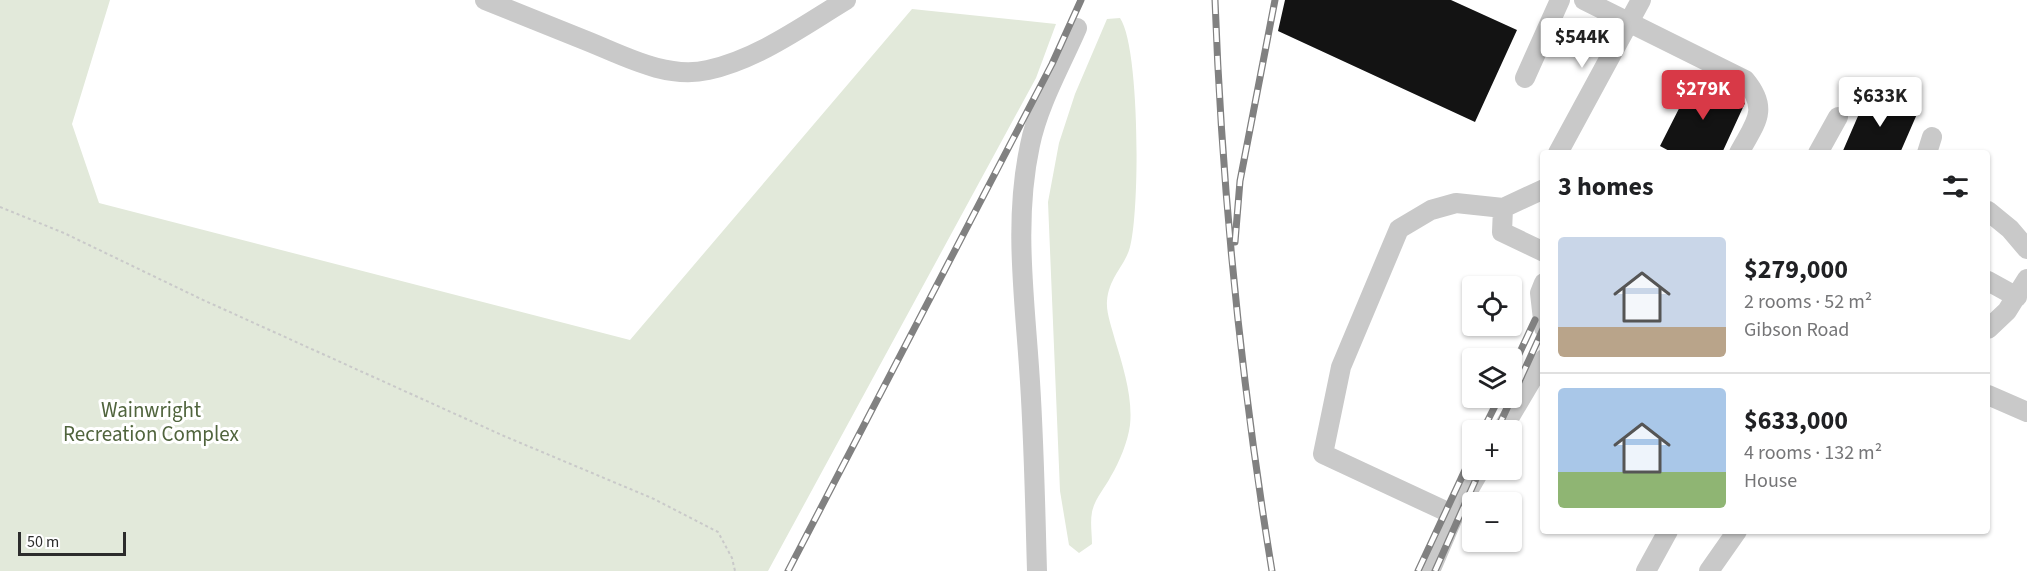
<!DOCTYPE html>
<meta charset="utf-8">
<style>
body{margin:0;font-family:"Source Sans 3",sans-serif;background:#f2f2f2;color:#202124;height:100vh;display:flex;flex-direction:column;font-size:22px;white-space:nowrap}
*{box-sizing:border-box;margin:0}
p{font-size:20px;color:#757577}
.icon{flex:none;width:33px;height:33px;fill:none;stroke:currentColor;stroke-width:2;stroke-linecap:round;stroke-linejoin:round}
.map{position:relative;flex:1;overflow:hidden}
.panel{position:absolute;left:1540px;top:150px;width:450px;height:384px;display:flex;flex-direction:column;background:#fff;border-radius:6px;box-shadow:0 2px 4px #0004}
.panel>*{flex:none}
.buttons{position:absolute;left:1462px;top:276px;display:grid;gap:12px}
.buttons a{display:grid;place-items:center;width:60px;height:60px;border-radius:6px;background:#fff;box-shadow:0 2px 4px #0004;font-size:30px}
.scale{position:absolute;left:18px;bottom:15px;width:108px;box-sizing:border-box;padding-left:6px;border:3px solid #2c2c2c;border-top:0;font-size:16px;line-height:21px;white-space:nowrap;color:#2c2c2c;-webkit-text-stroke:4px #fff;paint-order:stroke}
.price{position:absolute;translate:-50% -51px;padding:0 14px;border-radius:6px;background:#fff;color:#222;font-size:20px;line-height:39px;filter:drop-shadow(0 2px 3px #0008)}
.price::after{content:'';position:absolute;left:50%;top:36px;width:18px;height:14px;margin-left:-9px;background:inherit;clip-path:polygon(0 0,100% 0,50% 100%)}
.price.on{background:#d83947;color:#fff}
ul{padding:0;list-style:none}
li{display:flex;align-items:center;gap:18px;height:150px;padding:0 18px}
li+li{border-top:2px solid #e0e0e0}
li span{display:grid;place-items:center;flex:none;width:168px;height:120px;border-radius:6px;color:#555}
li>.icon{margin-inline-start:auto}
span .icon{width:72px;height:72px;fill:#fffc;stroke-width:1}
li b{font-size:26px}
h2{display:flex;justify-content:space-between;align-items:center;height:72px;padding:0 18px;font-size:26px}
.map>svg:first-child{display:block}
</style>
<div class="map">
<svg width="2027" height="571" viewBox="0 0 2027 571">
<rect width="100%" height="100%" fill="#fff"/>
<path fill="#e2e9da" d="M0 0H110L72 124 99 203 630 340 912 9 1056 24 1036 78 768 571H0Z
M1120 18C1140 47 1140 210 1130 247 1125 266 1109 277 1107 301 1106 313 1112 328 1115 340 1123 366 1133 398 1130 425 1128 441 1119 463 1111 476 1105 488 1095 498 1092 512 1090 522 1092 534 1092 544L1079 553 1069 545 1060 491 1048 202 1059 143 1075 94 1107 19Z"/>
<path fill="#131313" d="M1285 0H1451L1517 30 1475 122 1278 31Z
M1695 77 1745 103 1722 153H1673L1660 146Z
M1868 93 1917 114 1900 153H1842Z"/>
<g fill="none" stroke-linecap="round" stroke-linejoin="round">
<path stroke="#c9c9c9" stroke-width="2" stroke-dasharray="3 3" stroke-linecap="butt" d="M0 207 64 233 201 299 504 436 654 499 718 532 732 558 735 571"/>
<path stroke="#c9c9c9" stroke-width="20" d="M485 0C517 13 550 26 582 39 621 54 665 80 708 70 758 59 803 26 846 0
M1584 0 1745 80C1770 110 1755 123 1739 153
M1525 78 1560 0
M1558 153 1641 0
M1818 153 1838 117
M1927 153 1932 137
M1503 208 1502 232 1544 252
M1988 211 2010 229 2027 249
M1988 281 2017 297
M1544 283 1540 293 1544 328
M1988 329 2007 311 2027 279
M1988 395 2027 412
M1502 430 1544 359
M1454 515 1323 454 1341 367 1399 229 1431 210 1456 203 1503 208 1544 189
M1037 571C1035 503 1034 435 1029 367 1024 293 1014 219 1030 145 1038 105 1061 65 1077 28
M1430 571 1454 515 1480 470
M1646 571 1668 531
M1709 571 1737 531"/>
<defs>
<path id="rail" d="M1215 0C1222 192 1241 381 1272 571
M1235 242 1240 181 1275 0
M1512 369 1535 320
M1483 430 1499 398
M1497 430 1544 327
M788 571 1052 64 1081 0
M1418 571 1473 453
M1435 571 1480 470"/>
</defs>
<use href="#rail" stroke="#818181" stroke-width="7"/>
<use href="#rail" stroke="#fff" stroke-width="4.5" stroke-dasharray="14" stroke-linecap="butt"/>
</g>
<g text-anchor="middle" stroke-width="6" stroke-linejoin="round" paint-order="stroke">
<g font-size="21" fill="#50643d" stroke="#fff">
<text x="151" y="417">Wainwright<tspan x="151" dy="24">Recreation Complex</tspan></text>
</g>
</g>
</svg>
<div class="buttons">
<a><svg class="icon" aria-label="locate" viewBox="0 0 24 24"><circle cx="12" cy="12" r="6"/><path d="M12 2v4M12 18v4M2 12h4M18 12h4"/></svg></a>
<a><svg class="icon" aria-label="layers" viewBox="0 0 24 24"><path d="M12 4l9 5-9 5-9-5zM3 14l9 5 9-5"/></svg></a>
<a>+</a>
<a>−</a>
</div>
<div class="scale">50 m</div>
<b class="price" style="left:1582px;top:69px">$544K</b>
<b class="price on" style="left:1703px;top:121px">$279K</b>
<b class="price" style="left:1880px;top:128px">$633K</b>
<section class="panel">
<h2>3 homes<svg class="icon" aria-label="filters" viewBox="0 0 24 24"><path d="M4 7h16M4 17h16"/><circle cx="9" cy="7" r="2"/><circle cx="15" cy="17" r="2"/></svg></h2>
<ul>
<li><span style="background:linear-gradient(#c9d6e8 75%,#b9a48a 0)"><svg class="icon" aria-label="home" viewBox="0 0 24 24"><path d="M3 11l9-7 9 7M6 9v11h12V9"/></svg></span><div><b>$279,000</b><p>2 rooms · 52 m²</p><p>Gibson Road</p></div></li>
<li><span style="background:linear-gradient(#a9c7e8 70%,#8fb573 0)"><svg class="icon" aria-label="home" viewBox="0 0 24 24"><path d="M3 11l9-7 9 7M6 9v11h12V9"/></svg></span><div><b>$633,000</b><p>4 rooms · 132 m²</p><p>House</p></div></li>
</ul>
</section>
</div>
